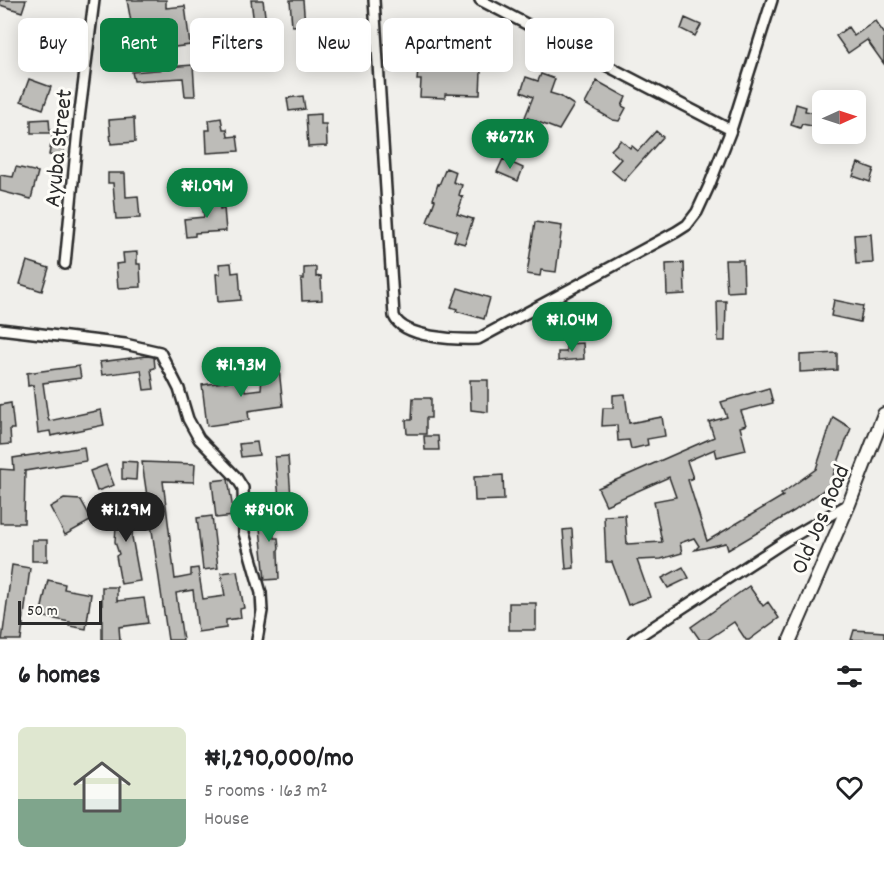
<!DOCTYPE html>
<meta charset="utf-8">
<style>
body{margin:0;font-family:Dekko,sans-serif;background:#f6f6f6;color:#202124;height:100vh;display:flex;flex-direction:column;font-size:22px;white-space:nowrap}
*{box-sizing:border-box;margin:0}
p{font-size:20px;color:#757577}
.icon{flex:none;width:33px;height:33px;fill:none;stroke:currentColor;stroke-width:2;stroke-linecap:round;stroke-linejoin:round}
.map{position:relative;height:640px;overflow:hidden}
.side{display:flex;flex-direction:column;background:#fff;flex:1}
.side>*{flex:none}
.top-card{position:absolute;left:18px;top:18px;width:849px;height:54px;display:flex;gap:12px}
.needle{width:39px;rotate:87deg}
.buttons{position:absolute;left:812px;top:90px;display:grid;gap:12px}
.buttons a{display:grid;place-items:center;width:54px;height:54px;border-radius:9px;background:#fff;box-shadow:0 3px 15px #0003;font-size:30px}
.scale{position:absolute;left:18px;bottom:15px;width:84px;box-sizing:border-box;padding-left:6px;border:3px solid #2b2b2b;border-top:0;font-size:16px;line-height:21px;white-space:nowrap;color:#2b2b2b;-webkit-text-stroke:4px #fdfcf7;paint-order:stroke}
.price{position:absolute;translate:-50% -51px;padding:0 14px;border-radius:21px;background:#0b8043;color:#fff;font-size:20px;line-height:39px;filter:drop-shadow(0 2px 3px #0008)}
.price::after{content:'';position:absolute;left:50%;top:36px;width:18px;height:14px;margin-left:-9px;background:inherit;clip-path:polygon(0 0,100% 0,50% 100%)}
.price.current{background:#222;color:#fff}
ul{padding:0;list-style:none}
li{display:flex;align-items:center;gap:18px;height:150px;padding:0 18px}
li+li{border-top:2px solid #e0e0e0}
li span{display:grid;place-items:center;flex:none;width:168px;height:120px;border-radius:9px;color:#555}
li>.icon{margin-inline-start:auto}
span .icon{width:72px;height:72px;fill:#fffc;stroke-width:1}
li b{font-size:26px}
h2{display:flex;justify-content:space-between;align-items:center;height:72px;padding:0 18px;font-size:26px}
.pill{padding:0 21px;border-radius:9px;background:#fff;box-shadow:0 3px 15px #0003;font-size:21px;line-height:54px}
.pill.current{background:#0b8043;color:#fff}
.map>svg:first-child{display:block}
</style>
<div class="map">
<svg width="884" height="640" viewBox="0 0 884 640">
<rect width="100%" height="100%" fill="#f0efeb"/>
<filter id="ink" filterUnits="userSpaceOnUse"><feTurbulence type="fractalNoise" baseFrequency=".0167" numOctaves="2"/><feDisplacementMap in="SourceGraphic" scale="12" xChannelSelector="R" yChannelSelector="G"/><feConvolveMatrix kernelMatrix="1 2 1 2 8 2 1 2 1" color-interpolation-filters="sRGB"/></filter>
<g filter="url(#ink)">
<path fill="#bdbcb8" stroke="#2b2b2b" stroke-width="1.5" d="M0 0H26L22 12 0 5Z
M127 0H166V8L185 6 190 45 129 53 128 38H134Z
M251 0H263L267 31 255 32Z
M290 0H303L305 25 292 26Z
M685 18 701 25 695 36 681 29Z
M875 21 884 33V64L867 40 848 53 836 36 848 27 854 36Z
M474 24 483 25 480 95 445 94V98L420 97 421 80H417L418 70H423L425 41 437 42 436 53 464 54V43H472Z
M193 65 195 96H185L183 78 134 81 132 72 167 69 166 67Z
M541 74 555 79 550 93 560 96 574 105 559 130 525 117 533 97 521 92 526 77 538 81Z
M29 79 51 87 43 109 21 101Z
M597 81 626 97 622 106 626 108 619 121 613 120 585 104Z
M303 96 305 109 289 111 287 98Z
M796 104 806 107 805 111 822 114V128L802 124 800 128 791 125Z
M321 114V124H326L327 146 308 147 306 115Z
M134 118 135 142 111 144 109 120Z
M221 118 223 129H227L228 137 237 136 239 151 207 153 206 130H210L209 120Z
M49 119 50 133H31V120Z
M656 131 663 137 624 181 611 170 621 159 611 150 621 140 630 148 632 146 638 151Z
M53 133 67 136 62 158 49 155Z
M503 159 523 168 518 181 497 172Z
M858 163 874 169 870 182 853 176Z
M16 167 38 172 31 199 0 191V175L13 177Z
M446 168 456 172 453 182 462 185 459 195 463 197 457 214 473 219 465 244 454 241 457 231 427 222 435 200 433 199 438 184 439 185Z
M108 173H125L126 197 138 196 140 218 116 219 113 183H108Z
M206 197H219L220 209 224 208 226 231 195 233V236L186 237 184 219 204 217 203 210H206Z
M535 222 562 226 556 272 541 270 540 276 527 274Z
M871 234 873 263 856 264 854 235Z
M137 252V264H140L141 287 118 288 116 264 124 263 123 253Z
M725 260H743L744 291 727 292Z
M27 261 49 268 42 291 20 284Z
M231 263 232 273 239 272 241 300 218 302 216 274H220L219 264Z
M684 263 685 294 667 295 666 264Z
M316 267V277L321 276 322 300 302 301 301 279H304V268Z
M458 288 490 298 484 319 456 311 457 309 451 307Z
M834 300 863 306 860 322 831 316Z
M717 301H726L725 341H718Z
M583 343 584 359 558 361V352H566V344Z
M837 353V370L800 372V355Z
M147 356 154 357 155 368 151 369 154 389 144 390 141 370 102 375 100 362Z
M79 366 81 378 43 383 48 418 49 421 101 410 104 425 51 436 50 431 38 433 33 385 28 386 27 373Z
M263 367 279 369 283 406 248 411 249 420 207 426 202 385 244 379 245 391 261 389Z
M470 380H488V412L471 410Z
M769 388 773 403 741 411 746 425 740 427 746 450 717 457 715 449 687 461 693 478 688 480 707 541 783 496 781 494 816 469 833 417 851 428 829 486 794 511 728 550 726 543 695 550 699 546 694 538 680 543 682 553 661 559 637 560 650 597 628 605 612 562H606L604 516 625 515 627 544 662 542 654 501 676 497 669 477 606 505 598 488 714 437 709 422 727 417 721 402Z
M625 394 629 423 662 417 665 436 647 439 648 445 631 449 629 440 618 441 617 425 602 426 603 408H613V395Z
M413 398H431V418H426V434H407L406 420H412Z
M11 403 14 429H10L11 444 0 445V405Z
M424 436H438L439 450H425Z
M257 442 259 455 241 457 239 444Z
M84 447 86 461 25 471 24 523H0V469L14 470 13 458Z
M288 456 291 497 279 498 275 457Z
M122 461 137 462 136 480 122 479Z
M142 462 195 464 194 482 163 481 175 579 191 576V569L198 568 203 599 225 596 221 573 237 571 244 608 240 609 241 618 226 620V628L198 632 193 590 176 593 183 640H168Z
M106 465 114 485 97 491 90 471Z
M503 475 504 500 475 501 474 477Z
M228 479 234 516 216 518 212 481Z
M118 496 121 505V502L135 503 132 537 140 581 121 584 116 556 119 554 115 542Z
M64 499 81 500 92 520 65 535 50 507Z
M274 505 276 518H272L274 538H278L279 549 278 550 279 579 265 580 258 507Z
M212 516 218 568 203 570 197 518Z
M572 529 574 568 566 569 563 530Z
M32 540H47V561H32Z
M12 565 30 568 21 640H2Z
M683 567 689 578 668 588 662 578Z
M48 580 65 584 64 589 91 594 86 629 69 626 70 622 40 616Z
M749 586 763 606 768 602 779 618 749 640H746L734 622 707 640H700L691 627Z
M102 587H117V601L144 598 148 623 119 627 120 640H102Z
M509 603H536V630H509Z
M854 630 884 632V640H851Z"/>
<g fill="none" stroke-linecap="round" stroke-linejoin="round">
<defs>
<path id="minor" d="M374 0 394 316C403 338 457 340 478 339L676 232 687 225 697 212 709 186 731 130 772 0
M480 0 731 130
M65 264 79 119 94 0
M0 329 125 344 160 352 179 389 188 419 199 439 236 477 243 488 244 533 261 593 262 611 257 640
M633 640 787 540 849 504"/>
<path id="secondary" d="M790 640 849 504 884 414"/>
</defs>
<use href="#minor" stroke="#2b2b2b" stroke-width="14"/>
<use href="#secondary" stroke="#2b2b2b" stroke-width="16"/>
<use href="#minor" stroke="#fdfcf7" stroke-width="9"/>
<use href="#secondary" stroke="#fdfcf7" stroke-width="12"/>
</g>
</g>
<g text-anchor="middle" stroke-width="6" stroke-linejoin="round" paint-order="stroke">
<g font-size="24" fill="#2b2b2b" stroke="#fdfcf7">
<text transform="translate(57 148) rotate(-84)" y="8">Ayuba Street</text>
<text transform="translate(819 519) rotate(-67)" y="8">Old Jos Road</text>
</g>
</g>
</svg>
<div class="buttons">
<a><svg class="needle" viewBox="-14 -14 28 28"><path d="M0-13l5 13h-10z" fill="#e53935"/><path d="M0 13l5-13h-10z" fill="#757577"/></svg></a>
</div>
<div class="scale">50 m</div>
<b class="price" style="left:510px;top:170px">₦672K</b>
<b class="price" style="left:207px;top:219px">₦1.09M</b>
<b class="price" style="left:572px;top:353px">₦1.04M</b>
<b class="price" style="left:241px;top:398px">₦1.93M</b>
<b class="price current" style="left:126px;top:543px">₦1.29M</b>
<b class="price" style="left:269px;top:543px">₦840K</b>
<div class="top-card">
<a class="pill">Buy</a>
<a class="pill current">Rent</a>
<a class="pill">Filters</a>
<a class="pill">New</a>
<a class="pill">Apartment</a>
<a class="pill">House</a>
</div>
</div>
<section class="side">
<h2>6 homes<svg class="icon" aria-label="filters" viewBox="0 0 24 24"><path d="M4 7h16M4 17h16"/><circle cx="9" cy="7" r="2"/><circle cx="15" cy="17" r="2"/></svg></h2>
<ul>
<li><span style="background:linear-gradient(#dfe7d0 60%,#7fa58c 0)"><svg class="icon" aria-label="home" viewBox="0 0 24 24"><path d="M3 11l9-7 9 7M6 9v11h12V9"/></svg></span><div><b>₦1,290,000/mo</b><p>5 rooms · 163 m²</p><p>House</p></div><svg class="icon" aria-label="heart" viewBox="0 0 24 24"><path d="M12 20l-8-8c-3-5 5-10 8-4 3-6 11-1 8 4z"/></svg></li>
</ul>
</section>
